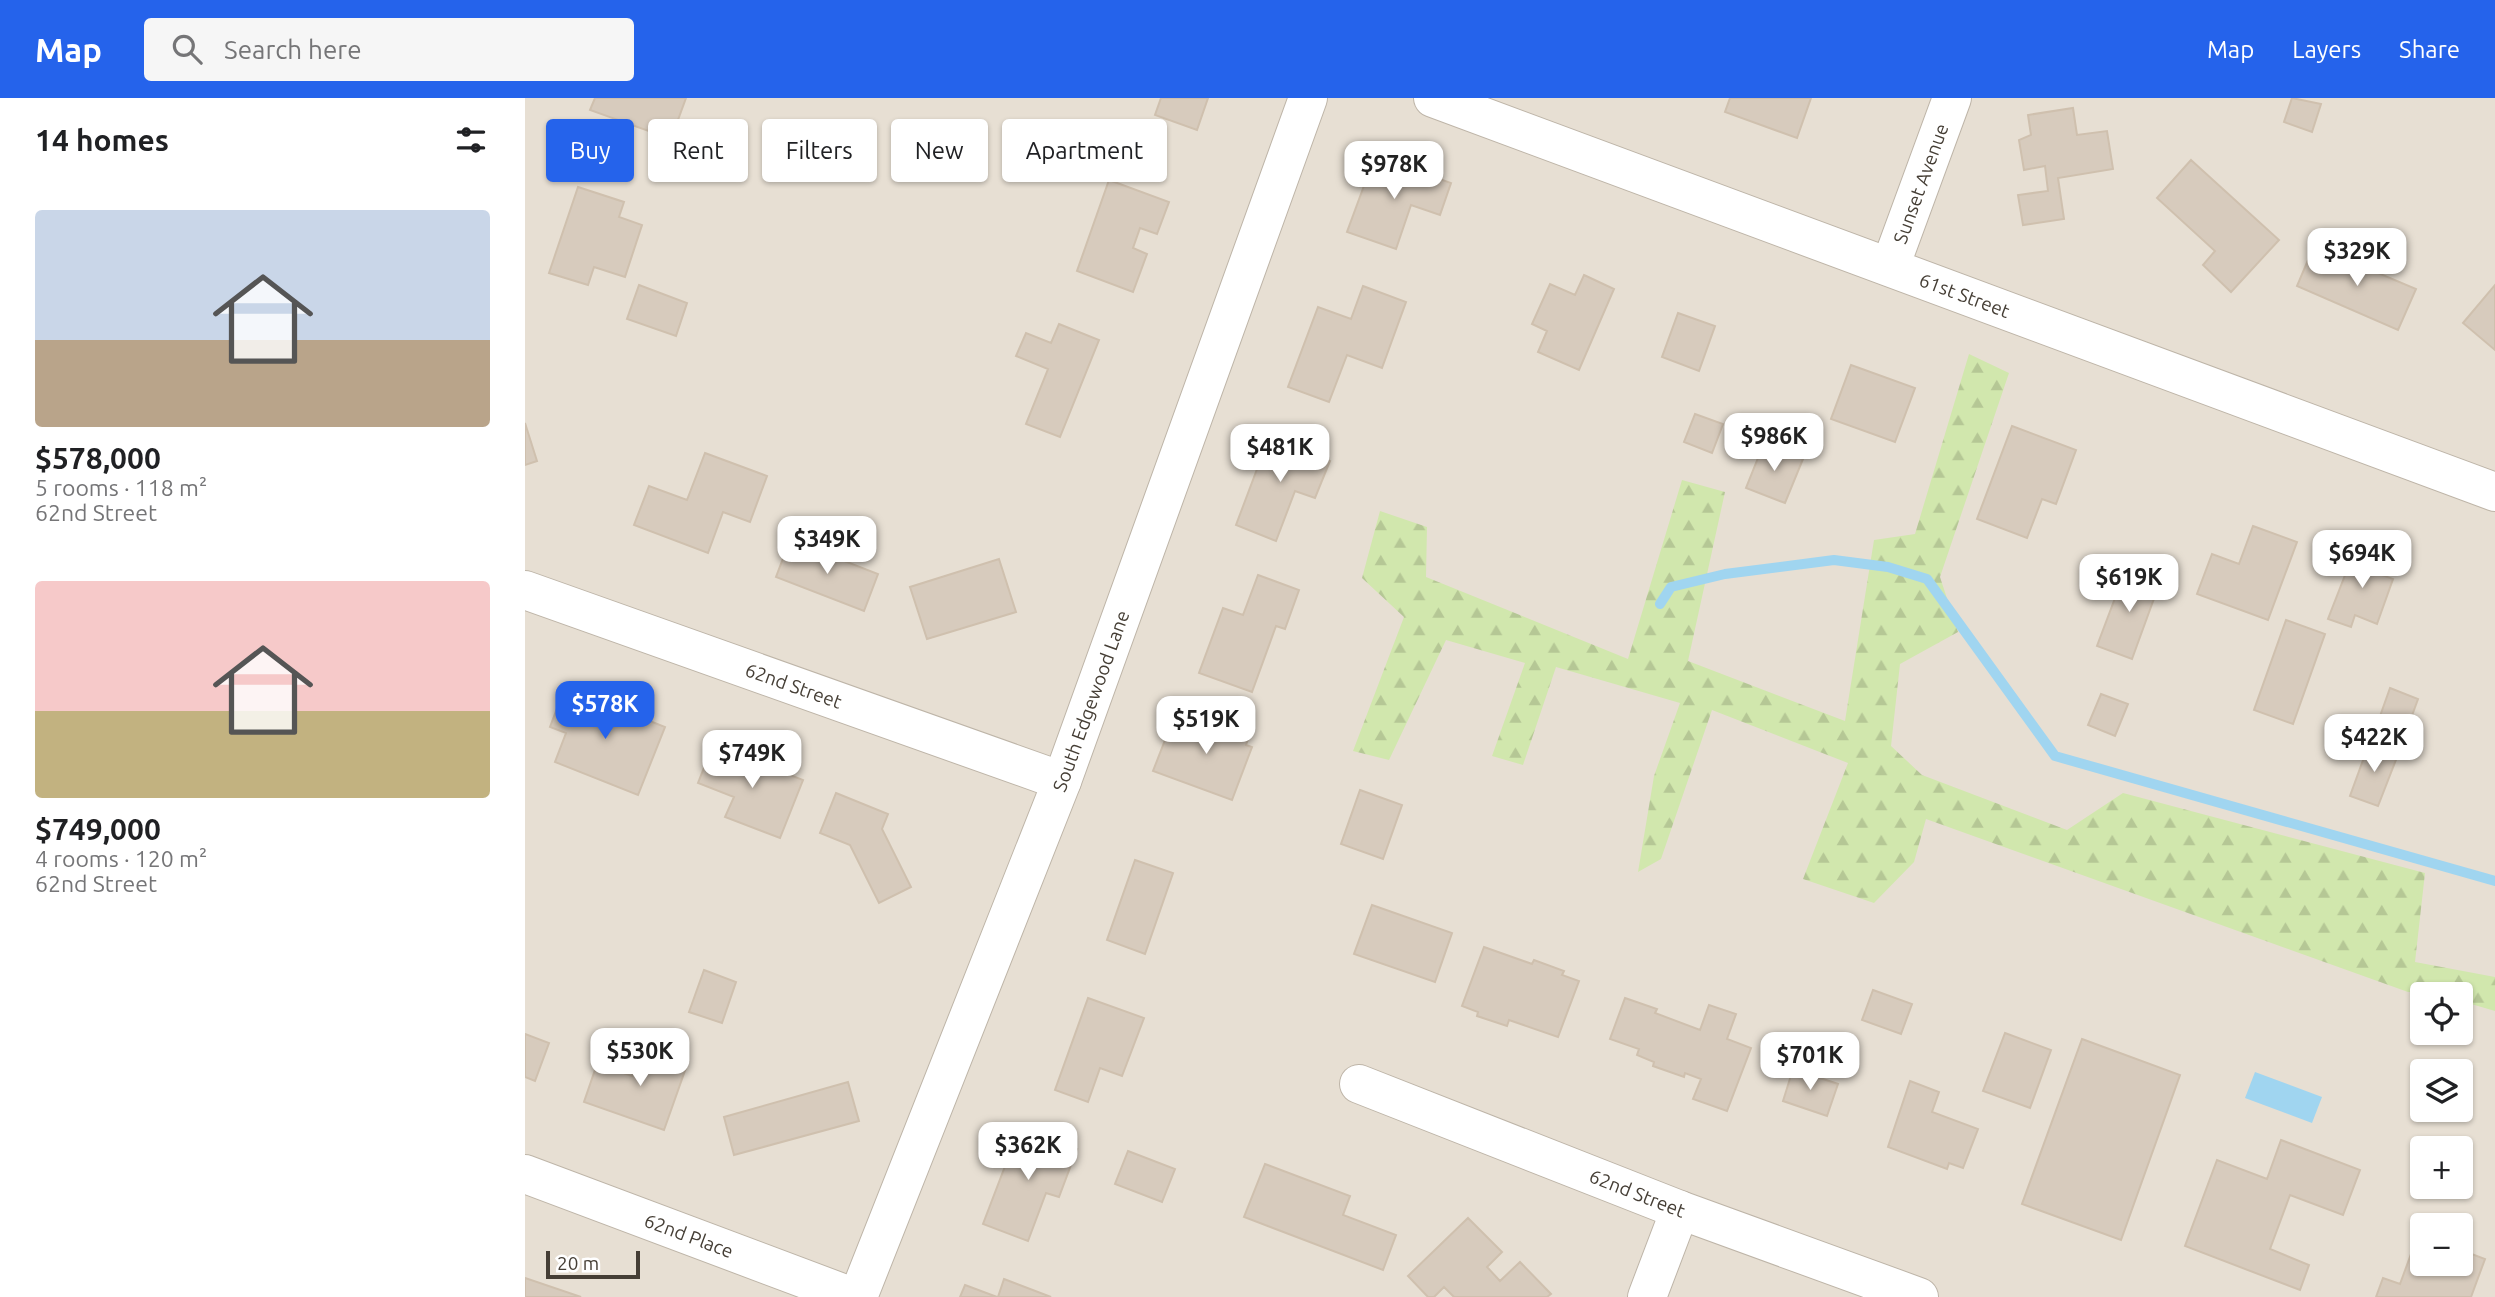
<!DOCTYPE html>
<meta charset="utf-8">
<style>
body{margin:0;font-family:Ubuntu,sans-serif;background:#f6f6f6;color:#202124;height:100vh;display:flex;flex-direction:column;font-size:26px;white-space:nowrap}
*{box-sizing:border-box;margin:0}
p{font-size:23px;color:#757577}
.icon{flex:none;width:38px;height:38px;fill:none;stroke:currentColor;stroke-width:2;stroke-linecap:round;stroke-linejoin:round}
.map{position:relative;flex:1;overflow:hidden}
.panel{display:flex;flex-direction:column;background:#fff;width:525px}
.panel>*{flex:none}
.top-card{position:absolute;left:21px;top:21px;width:665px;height:63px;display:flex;gap:14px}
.buttons{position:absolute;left:1885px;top:884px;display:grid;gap:14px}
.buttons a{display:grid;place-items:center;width:63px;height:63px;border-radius:7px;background:#fff;box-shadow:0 2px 5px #0004;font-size:35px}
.scale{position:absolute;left:21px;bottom:18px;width:94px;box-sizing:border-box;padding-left:7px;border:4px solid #453e35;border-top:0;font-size:19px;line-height:24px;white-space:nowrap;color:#453e35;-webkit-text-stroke:5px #fff;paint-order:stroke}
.price{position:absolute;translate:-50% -60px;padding:0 16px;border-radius:14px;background:#fff;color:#222;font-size:23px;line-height:46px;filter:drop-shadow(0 2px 4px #0008)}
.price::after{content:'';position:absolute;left:50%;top:42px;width:21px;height:16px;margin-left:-10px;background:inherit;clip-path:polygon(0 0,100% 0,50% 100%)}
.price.selected{background:#2563eb;color:#fff}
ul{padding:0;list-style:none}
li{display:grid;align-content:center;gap:14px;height:371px;padding:0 35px}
li span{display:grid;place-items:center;height:217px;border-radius:7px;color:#555}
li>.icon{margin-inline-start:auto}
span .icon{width:126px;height:126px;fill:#fffc;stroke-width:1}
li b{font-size:30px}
h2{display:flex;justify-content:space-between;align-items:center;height:84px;padding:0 35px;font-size:30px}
.chip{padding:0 24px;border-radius:7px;background:#fff;box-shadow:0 2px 5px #0004;font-size:24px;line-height:63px}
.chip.selected{background:#2563eb;color:#fff}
header{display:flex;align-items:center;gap:42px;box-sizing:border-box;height:98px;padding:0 35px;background:#2563eb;color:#fff}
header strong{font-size:33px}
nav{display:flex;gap:38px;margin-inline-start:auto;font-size:24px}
.search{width:490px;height:63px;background:#f6f6f6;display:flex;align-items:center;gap:18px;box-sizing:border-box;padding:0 24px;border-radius:7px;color:#757577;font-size:26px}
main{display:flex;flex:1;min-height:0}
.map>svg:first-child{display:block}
</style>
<header>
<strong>Map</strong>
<div class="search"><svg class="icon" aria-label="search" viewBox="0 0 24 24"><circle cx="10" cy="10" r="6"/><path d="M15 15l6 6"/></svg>Search here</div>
<nav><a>Map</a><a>Layers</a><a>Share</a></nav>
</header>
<main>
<section class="panel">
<h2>14 homes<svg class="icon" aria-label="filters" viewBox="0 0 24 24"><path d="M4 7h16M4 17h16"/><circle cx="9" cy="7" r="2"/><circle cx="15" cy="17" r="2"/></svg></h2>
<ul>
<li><span style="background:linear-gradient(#c9d6e8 60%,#b9a48a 0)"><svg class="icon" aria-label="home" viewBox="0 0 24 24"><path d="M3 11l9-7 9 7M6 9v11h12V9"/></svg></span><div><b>$578,000</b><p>5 rooms · 118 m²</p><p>62nd Street</p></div></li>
<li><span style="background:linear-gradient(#f6c9c9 60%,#c2b280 0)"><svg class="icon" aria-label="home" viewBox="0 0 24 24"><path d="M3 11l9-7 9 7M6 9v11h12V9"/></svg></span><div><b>$749,000</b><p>4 rooms · 120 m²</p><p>62nd Street</p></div></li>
</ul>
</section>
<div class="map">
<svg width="1970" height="1199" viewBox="0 0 1970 1199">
<defs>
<pattern id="forest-firs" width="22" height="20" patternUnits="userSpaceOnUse" patternTransform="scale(1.75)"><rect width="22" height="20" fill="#d1e7ad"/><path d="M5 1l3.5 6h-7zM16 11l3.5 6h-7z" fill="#b5c795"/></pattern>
</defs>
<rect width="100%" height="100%" fill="#f3eee5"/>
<path fill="#e7dfd3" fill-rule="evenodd" d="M0 0H1970V1199H0ZM1897 896H1936V934H1897ZM1897 973H1936V1012H1897ZM1897 1050H1936V1088H1897ZM1897 1127H1936V1166H1897Z"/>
<path fill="url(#forest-firs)" d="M1444 256 1484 275 1415 479 1433 534 1375 566 1366 648 1397 677 1542 732 1598 695 1900 775 1890 864 1970 879V913L1936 903V896L1883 894 1401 721 1389 764 1349 805 1278 781 1323 665 1187 612 1136 761 1113 774 1129 678 1155 605 1031 569 998 667 967 658 1000 565 921 542 864 662 828 653 879 519 837 480 855 413 902 429 901 479 1103 561 1157 382 1200 394 1163 563 1320 623 1349 442 1390 436Z"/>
<path fill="#a0d5f0" d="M1730 974 1797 999 1787 1025 1720 1000Z"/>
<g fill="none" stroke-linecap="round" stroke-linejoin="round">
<path stroke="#a0d5f0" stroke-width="10" d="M1135 506 1146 489 1200 476 1309 462 1363 469 1402 481 1530 658 1970 783"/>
</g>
<path fill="#d7cbbd" stroke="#cfc0ae" stroke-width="2" d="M70 0H161L146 41 65 12Z
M636 0H683L672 32 630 17Z
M1205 0H1286L1272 40 1200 14Z
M1767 0 1796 6 1787 34 1759 24Z
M1548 10 1552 37 1582 33 1588 71 1533 80 1539 121 1498 127 1493 97 1523 93 1520 68 1499 72 1494 42 1506 37 1503 17Z
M850 58 926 85 915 117 886 107 871 151 822 134Z
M1666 62 1754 142 1706 194 1678 167 1690 153 1632 100Z
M584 82 644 104 632 136 615 130 608 150 622 156 608 194 552 173Z
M53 89 99 104 94 119 117 127 100 179 69 169 63 187 24 175Z
M1789 148 1891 191 1873 232 1772 188Z
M1059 177 1089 191 1054 272 1013 254 1022 233 1007 226 1025 186 1050 197Z
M114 187 162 205 151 238 102 221Z
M1970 187V252L1938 225Z
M838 188 881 204 857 270 822 257 804 304 763 289 793 209 826 221Z
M1153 215 1190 228 1174 273 1137 259Z
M534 226 574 242 535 339 501 326 523 271 491 258 501 235 526 245Z
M1326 267 1390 290 1370 344 1306 321Z
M1170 316 1198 326 1187 355 1159 344Z
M0 325 12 363 0 367Z
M1487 328 1551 352 1531 406 1517 401 1502 440 1452 421Z
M746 334 788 350 786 356 805 363 790 400 770 393 751 443 711 427Z
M1239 345 1278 361 1260 405 1221 390Z
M180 355 242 378 225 424 198 414 183 455 109 427 124 388 162 402Z
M1728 428 1772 444 1743 522 1672 496 1687 456 1714 466Z
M265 442 353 476 339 513 251 479Z
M1831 449 1859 460 1854 476 1868 481 1852 526 1830 517 1826 529 1803 521Z
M474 461 491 514 402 541 385 489Z
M1601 471 1635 484 1607 561 1572 548Z
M733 477 774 492 760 531 751 528 727 594 674 575 698 510 718 517Z
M1761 522 1800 536 1768 626 1729 612Z
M40 589 140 629 113 697 30 664 41 635 25 629Z
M1865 590 1893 601 1881 634 1853 624Z
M1576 596 1603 606 1590 638 1563 627Z
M666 613 725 635 721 647 727 649 707 702 628 673 642 637 653 641Z
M1845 643 1874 654 1853 708 1825 698Z
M188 647 278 682 255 740 200 719 209 699 173 685Z
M835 692 877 707 858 761 816 746Z
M311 695 363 716 357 731 386 789 354 805 325 747 295 735Z
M610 762 648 775 620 856 582 842Z
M847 807 927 835 910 884 829 856Z
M959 849 1007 866 1009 862 1039 873 1037 877 1054 883 1033 939 984 922 982 928 952 918 953 914 937 908Z
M179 872 211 884 197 925 164 914Z
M1348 892 1387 906 1376 936 1337 922Z
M563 900 619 920 597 978 575 970 563 1004 530 992Z
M1100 900 1132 911 1130 915 1175 932 1184 907 1211 916 1202 941 1226 950 1202 1013 1168 1001 1176 981 1160 975 1159 979 1128 968 1129 964 1112 957 1114 951 1085 941Z
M1480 935 1526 952 1505 1010 1458 993Z
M0 936 24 945 10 983 0 979Z
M1557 941 1655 977 1596 1142 1497 1106Z
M118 948 163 964 139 1032 59 1004 72 966 107 978Z
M1268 971 1313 986 1302 1018 1258 1003Z
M1385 983 1414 994 1407 1014 1453 1031 1438 1070 1424 1065 1422 1071 1363 1049Z
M323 984 334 1023 209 1057 199 1019Z
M495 1029 552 1051 534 1099 521 1095 503 1143 458 1126Z
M1756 1042 1835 1072 1818 1117 1765 1097 1745 1151 1784 1167 1775 1192 1660 1148 1692 1062 1742 1081Z
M603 1053 650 1071 637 1104 590 1086Z
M740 1066 825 1098 818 1117 871 1137 858 1172 719 1119Z
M943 1120 977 1154 962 1169 975 1183 995 1164 1026 1196 1022 1199H929L919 1189 909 1199H903L883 1178Z
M1893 1137 1897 1138V1166H1936V1152L1960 1161 1946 1199H1851L1858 1180 1875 1186Z
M0 1180 56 1199H0Z
M479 1181 526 1199H473Z
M440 1187 472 1199H435Z"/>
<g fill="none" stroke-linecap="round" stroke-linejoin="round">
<defs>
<g id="minor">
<path id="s1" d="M908 0 1970 394"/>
<path id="s2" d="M1365 169 1427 0"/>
<path id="s3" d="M0 492 537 683"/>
<path id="s4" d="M834 986 1155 1112 1394 1199"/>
<path id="s5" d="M0 1076 328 1199"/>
<path id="s6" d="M333 1199 537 683 783 0"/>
<path d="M1122 1199 1155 1112"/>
</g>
</defs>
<use href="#minor" stroke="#beb5a8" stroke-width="40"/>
<use href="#minor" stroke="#fff" stroke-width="38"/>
</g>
<g text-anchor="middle" stroke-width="5" stroke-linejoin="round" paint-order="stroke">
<g font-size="19" fill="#453e35" stroke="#fff">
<text dy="7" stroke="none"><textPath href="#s2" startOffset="89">Sunset Avenue</textPath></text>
<text dy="7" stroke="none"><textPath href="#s1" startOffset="567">61st Street</textPath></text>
<text dy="7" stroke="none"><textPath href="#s3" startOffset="285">62nd Street</textPath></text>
<text dy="7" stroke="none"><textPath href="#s6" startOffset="640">South Edgewood Lane</textPath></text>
<text dy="7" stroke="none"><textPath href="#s4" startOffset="299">62nd Street</textPath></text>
<text dy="7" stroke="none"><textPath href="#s5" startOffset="175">62nd Place</textPath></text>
</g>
</g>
</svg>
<div class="buttons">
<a><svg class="icon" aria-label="locate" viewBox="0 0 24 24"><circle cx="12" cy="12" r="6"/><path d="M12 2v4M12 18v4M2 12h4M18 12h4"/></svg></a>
<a><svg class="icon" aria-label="layers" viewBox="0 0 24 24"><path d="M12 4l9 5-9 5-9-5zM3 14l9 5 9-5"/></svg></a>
<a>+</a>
<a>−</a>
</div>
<div class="scale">20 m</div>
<b class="price" style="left:869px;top:103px">$978K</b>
<b class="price" style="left:1832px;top:190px">$329K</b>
<b class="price" style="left:1249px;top:375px">$986K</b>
<b class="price" style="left:755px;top:386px">$481K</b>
<b class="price" style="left:302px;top:478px">$349K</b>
<b class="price" style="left:1837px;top:492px">$694K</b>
<b class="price" style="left:1604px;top:516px">$619K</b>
<b class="price selected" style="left:80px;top:643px">$578K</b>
<b class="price" style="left:681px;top:658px">$519K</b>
<b class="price" style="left:1849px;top:676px">$422K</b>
<b class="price" style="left:227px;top:692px">$749K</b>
<b class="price" style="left:115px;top:990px">$530K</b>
<b class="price" style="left:1285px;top:994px">$701K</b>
<b class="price" style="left:503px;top:1084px">$362K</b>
<div class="top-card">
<a class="chip selected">Buy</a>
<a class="chip">Rent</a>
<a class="chip">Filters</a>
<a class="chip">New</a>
<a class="chip">Apartment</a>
</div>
</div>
</main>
